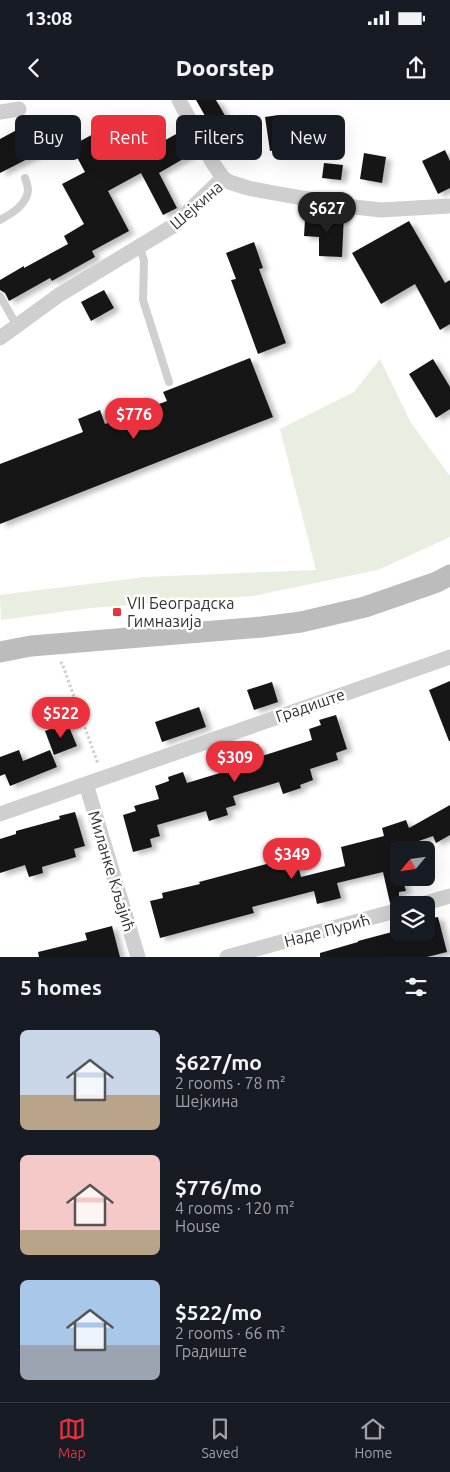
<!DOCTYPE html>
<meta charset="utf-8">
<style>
body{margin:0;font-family:Ubuntu,sans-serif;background:#242831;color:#f1f3f6;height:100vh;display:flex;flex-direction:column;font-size:19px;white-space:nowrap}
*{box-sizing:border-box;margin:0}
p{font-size:16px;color:#9ea1a6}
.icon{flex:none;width:28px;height:28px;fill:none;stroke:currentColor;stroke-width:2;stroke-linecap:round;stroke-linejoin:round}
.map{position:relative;height:857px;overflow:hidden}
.drawer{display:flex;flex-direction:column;background:#171b24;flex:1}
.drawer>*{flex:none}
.guide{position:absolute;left:15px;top:15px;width:420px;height:45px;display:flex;gap:10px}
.needle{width:32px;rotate:241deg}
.fabs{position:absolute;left:390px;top:741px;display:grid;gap:10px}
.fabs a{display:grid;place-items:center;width:45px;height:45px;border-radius:8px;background:#171b24;box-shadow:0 5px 20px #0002;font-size:25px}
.price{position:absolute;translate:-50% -42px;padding:0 11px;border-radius:18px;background:#eb313e;color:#fff;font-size:16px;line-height:32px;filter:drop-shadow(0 1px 2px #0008)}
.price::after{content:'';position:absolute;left:50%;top:30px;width:15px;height:11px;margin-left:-8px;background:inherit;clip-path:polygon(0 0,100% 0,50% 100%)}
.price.active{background:#222;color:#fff}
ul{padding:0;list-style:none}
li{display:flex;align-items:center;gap:15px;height:125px;padding:0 20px}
li span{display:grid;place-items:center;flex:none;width:140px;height:100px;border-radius:8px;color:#555}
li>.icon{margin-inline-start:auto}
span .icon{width:60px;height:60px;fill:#fffc;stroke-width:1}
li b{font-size:21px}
h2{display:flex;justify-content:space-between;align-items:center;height:60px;padding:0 20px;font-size:21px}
.tag{padding:0 18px;border-radius:8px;background:#171b24;box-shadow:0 5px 20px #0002;font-size:18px;line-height:45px}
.tag.active{background:#eb313e;color:#fff}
.status{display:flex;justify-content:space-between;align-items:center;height:35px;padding:0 25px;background:#171b24;direction:ltr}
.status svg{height:14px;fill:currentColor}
header{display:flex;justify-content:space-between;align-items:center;height:65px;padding:0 20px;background:#171b24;font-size:22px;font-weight:800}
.menu{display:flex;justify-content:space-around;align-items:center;height:70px;border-top:1px solid #363941;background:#171b24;font-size:14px;color:#9ea1a6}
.menu a{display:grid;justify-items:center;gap:2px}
.menu .active{color:#eb313e}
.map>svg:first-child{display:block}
</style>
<div class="status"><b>13:08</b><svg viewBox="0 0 49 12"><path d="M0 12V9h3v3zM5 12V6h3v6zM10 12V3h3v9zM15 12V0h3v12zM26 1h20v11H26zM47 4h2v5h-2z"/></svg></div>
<header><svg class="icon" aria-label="back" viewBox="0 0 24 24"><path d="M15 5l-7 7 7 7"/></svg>Doorstep<svg class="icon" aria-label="share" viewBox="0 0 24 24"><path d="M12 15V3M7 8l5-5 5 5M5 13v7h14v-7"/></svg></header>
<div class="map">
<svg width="450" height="857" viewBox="0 0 450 857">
<defs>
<filter id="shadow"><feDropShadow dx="5.5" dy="3" stdDeviation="2.5" flood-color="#0004"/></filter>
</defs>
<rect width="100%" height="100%" fill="#fff"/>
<path fill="#e8eee0" d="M380 259 411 323 450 376V437L378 470 253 496 90 508 1 520 0 495 145 477 316 470 280 329 354 292Z"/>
<path fill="#191919" filter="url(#shadow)" d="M196 0H216L241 43 225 51Z
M279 15 284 49 270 51 265 17Z
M125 17 144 52 178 33 190 55 159 73 177 108 163 115 141 73 108 91 129 131 92 151 95 157 52 181 50 178 9 201 5 193 0 190V180L24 166V168L68 144 64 136 84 124 62 84 85 72 71 46Z
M66 23 75 39 55 50 53 46 0 73V39L26 25 35 41Z
M445 50 450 61V88L438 94 422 61Z
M364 53 386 57 382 83 360 79Z
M324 63 343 65 341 80 322 78Z
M320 114 344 115 342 157 319 156V137L304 136 305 120 320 121Z
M409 121 445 183 450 180V224L440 230 415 184 381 204 352 153Z
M254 142 263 168 259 169 286 243 258 254 231 180 236 179 226 153Z
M104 190 114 208 91 221 81 202Z
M250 258 273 317 0 424V364L83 332 78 319 100 310 105 324 167 301 163 292Z
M433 259 450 287V309L436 318 409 274Z
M450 581V641H449L429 590Z
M272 582 278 602 254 610 247 590Z
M199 607 206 627 162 642 155 622Z
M336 615 347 649 336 653 338 660 310 669 313 680 300 685 301 688 283 694 279 682 233 696 236 705 226 708 228 715 209 721 206 711 157 725 160 736 150 739 152 747 133 752 123 715 136 711 134 706 159 699 155 686 169 681 168 677 183 672 187 683 233 669 230 657 243 653 242 649 258 644 262 656 312 640 309 629 321 625 319 620Z
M67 622 77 646 54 655 45 631Z
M19 650 23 661 50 650 57 667 10 686 5 674 0 676V657Z
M450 705V735L436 743 433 736 399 748V778H402L406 791 399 792V801L390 803 383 772 337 783 341 798 317 804 314 791 252 807 254 813 160 838 150 801 163 798 162 793 200 784 199 782 278 761 276 756 294 751 301 777 345 766 341 747 384 736 382 728 406 720 409 728Z
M75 712 85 746 74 749 76 757 42 767 43 773 29 777 25 765 0 773V739L16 734V731L60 719 59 716Z
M438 817 447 852 427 857H320V853L358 842V841L392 832H426V819Z
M112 826 120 857H39L38 852 87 840 85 833Z"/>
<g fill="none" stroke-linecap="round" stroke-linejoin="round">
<path stroke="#cfcfcf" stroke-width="3" stroke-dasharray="2.5 2.5" stroke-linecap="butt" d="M60 563H62L98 664"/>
<path stroke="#cfcfcf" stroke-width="8" d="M0 120C11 114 27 105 28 90 28 86 26 81 25 78
M140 147 144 161 143 200 169 282
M0 196 17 226"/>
<path stroke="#cfcfcf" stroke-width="15" d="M179 0 211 60 223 78 229 82 248 88 274 93 354 107 381 110 450 106
M0 12 19 9
M0 238 59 195 173 126 223 78
M86 684 138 857
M0 714 450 557
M419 805 450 796
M227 857 399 810"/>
<path stroke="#bcbcbc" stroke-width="21" d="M0 552 31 546 262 527 301 522 365 507 437 482 450 475"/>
</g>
<rect fill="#eb313e" stroke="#fff" stroke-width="2" x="112" y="507" width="10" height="10" rx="2.5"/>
<g text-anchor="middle" stroke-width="5" stroke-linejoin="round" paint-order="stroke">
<g font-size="16" fill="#323232" stroke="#fff">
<text transform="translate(196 105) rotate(-41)" y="6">Шејкина</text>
<text transform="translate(310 605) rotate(-19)" y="6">Градиште</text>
<text transform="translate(112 771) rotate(73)" y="6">Миланке Кљајић</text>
<text transform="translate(327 830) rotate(-15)" y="6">Наде Пурић</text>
</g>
<g font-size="16" fill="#323232" stroke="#fff" text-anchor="start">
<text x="127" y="509">VII Београдска<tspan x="127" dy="18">Гимназија</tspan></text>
</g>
</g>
</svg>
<div class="fabs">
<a><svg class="needle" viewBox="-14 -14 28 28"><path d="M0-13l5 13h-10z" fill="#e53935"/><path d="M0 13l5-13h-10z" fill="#9ea1a6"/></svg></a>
<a><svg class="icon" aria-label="layers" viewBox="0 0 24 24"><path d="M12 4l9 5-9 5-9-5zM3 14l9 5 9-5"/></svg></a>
</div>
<b class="price active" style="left:327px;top:134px">$627</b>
<b class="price" style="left:134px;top:340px">$776</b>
<b class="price" style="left:61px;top:639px">$522</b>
<b class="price" style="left:235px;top:683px">$309</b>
<b class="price" style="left:292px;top:780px">$349</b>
<div class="guide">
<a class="tag">Buy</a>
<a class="tag active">Rent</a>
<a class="tag">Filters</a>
<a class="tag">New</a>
</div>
</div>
<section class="drawer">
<h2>5 homes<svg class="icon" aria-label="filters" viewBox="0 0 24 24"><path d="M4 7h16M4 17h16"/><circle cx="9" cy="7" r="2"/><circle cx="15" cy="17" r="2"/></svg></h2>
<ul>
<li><span style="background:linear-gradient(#c9d6e8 65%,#b9a48a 0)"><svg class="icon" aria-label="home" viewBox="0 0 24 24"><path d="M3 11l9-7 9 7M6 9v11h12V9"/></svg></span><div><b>$627/mo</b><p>2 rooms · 78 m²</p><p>Шејкина</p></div></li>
<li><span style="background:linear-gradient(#f6c9c9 75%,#b9a48a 0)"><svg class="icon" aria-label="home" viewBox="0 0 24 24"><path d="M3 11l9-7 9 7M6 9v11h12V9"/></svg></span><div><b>$776/mo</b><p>4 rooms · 120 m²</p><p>House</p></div></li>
<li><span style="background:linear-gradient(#a9c7e8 65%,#9aa5b1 0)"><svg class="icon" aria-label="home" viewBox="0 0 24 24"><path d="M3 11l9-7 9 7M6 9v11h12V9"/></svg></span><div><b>$522/mo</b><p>2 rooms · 66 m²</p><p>Градиште</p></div></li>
</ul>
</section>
<nav class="menu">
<a class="active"><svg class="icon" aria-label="map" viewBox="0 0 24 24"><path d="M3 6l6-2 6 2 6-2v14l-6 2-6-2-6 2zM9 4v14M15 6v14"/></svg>Map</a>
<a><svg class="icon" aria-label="saved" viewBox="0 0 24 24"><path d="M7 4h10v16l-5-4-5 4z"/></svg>Saved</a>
<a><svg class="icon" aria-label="home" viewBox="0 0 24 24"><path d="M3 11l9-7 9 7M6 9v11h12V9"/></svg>Home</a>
</nav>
